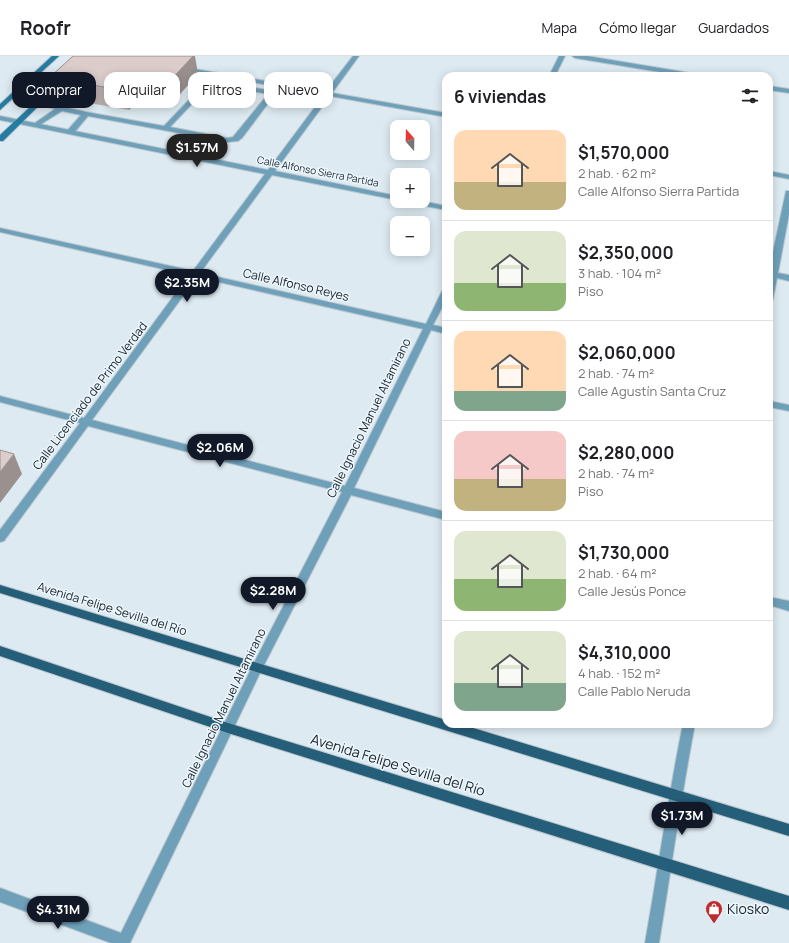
<!DOCTYPE html>
<html lang="es">
<meta charset="utf-8">
<style>
body{margin:0;font-family:Manrope,sans-serif;background:#f2f2f2;color:#202124;height:100vh;display:flex;flex-direction:column;font-size:15px;white-space:nowrap}
*{box-sizing:border-box;margin:0}
p{font-size:13px;color:#757577}
.icon{flex:none;width:22px;height:22px;fill:none;stroke:currentColor;stroke-width:2;stroke-linecap:round;stroke-linejoin:round}
.map{position:relative;flex:1;overflow:hidden}
.panel{position:absolute;left:442px;top:16px;width:331px;height:656px;display:flex;flex-direction:column;background:#fff;border-radius:12px;box-shadow:0 2px 10px #0003}
.panel>*{flex:none}
.banner{position:absolute;left:12px;top:16px;width:370px;height:36px;display:flex;gap:8px}
.needle{width:26px;rotate:340deg}
.fabs{position:absolute;left:390px;top:64px;display:grid;gap:8px}
.fabs a{display:grid;place-items:center;width:40px;height:40px;border-radius:8px;background:#fff;box-shadow:0 2px 10px #0003;font-size:20px}
.price{position:absolute;translate:-50% -34px;padding:0 9px;border-radius:14px;background:#111827;color:#fff;font-size:13px;line-height:26px;filter:drop-shadow(0 1px 2px #0008)}
.price::after{content:'';position:absolute;left:50%;top:24px;width:12px;height:9px;margin-left:-6px;background:inherit;clip-path:polygon(0 0,100% 0,50% 100%)}
.price.current{background:#222;color:#fff}
ul{padding:0;list-style:none}
li{display:flex;align-items:center;gap:12px;height:100px;padding:0 12px}
li+li{border-top:1px solid #e0e0e0}
li span{display:grid;place-items:center;flex:none;width:112px;height:80px;border-radius:12px;color:#555}
li>.icon{margin-inline-start:auto}
span .icon{width:48px;height:48px;fill:#fffc;stroke-width:1}
li b{font-size:17px}
h2{display:flex;justify-content:space-between;align-items:center;height:48px;padding:0 12px;font-size:17px}
.chip{padding:0 14px;border-radius:12px;background:#fff;box-shadow:0 2px 10px #0003;font-size:14px;line-height:36px}
.chip.current{background:#111827;color:#fff}
header{display:flex;align-items:center;gap:24px;box-sizing:border-box;height:56px;padding:0 20px;background:#fff;border-bottom:1px solid #e0e0e0}
header strong{font-size:19px}
nav{display:flex;gap:22px;margin-inline-start:auto;font-size:14px}
.map>svg:first-child{display:block}
</style>
<header>
<strong>Roofr</strong>
<nav><a>Mapa</a><a>Cómo llegar</a><a>Guardados</a></nav>
</header>
<div class="map">
<svg width="789" height="887" viewBox="0 0 789 887">
<rect width="100%" height="100%" fill="#ddeaf1"/>
<g fill="none" stroke-linecap="round" stroke-linejoin="round">
<defs>
<path id="lane" d="M209 24 273 35 276 37 242 82 238 85 227 86 88 60 73 78H70L66 76 81 59 62 55 38 70 36 71 32 69 55 53 36 48V46L38 45 86 56 164 70 207 25ZM211 28 268 38 233 81 227 82 170 71Z"/>
<path id="street" d="M353 0H359L332 37 446 57V61L330 40 275 115 397 140V144L272 119 200 217 426 268 442 235 446 232V244L433 269 446 272V278L431 274 354 432 446 456V464L351 439 261 615 130 887H111L0 846V832L121 877 253 609 342 436 88 370 4 485 0 486V474L80 367 0 346V340L84 362 189 219 0 176V172L193 215 265 118 0 64V60L268 114 324 39 184 14 181 12 182 11 326 35ZM197 221 423 273 345 430 92 364Z
M559 0H565L555 20H549Z
M572 0H587L696 18 699 20H684L575 2Z
M769 30 789 33V37L769 34Z
M769 115 789 119V123L769 119Z
M786 135H789V158L778 217 789 219V225L777 222 773 243 769 246V215Z
M406 145H422L446 150V154L410 147Z
M769 345 789 349V355L769 351Z
M769 541 789 545V555L769 549Z
M683 668H695C681 741 671 814 659 887H645C658 814 668 741 683 668Z"/>
<path id="secondary" d="M52 0H59L0 54V48Z
M60 23 65 24 3 85H0V79Z"/>
<path id="primary" d="M0 529 446 664V668H460L789 768V780L0 537Z
M0 590 228 667 789 840V854L228 677 0 600Z"/>
</defs>
<use href="#lane" stroke="#bac6cc" stroke-width="2"/>
<use href="#street" stroke="#bac6cc" stroke-width="2"/>
<use href="#secondary" stroke="#bac6cc" stroke-width="2"/>
<use href="#primary" stroke="#bac6cc" stroke-width="2"/>
<use href="#lane" fill="#6fa0ba" fill-rule="evenodd"/>
<use href="#street" fill="#6fa0ba" fill-rule="evenodd"/>
<use href="#secondary" fill="#267ba2" fill-rule="evenodd"/>
<use href="#primary" fill="#255e79" fill-rule="evenodd"/>
</g>
<path fill="#bdb0af" d="M198 18 171 48 140 42 129 54 55 41 50 21Z"/>
<path fill="#9a908e" d="M193 0H195L198 18 171 48 167 28Z
M136 23 140 42 129 54 125 35Z
M14 398 22 418 0 447V416Z"/>
<path fill="#dccdcb" stroke="#9a908e" d="M73 0H193L167 28 136 23 125 35 50 21Z
M0 394 14 398 0 416Z"/>
<defs>
<symbol id="shop-pin" viewBox="-11 -11 22 30"><path d="M0 17L-7.5 6A9.5 9.5 0 1 1 7.5 6Z" fill="#bc2d2f" stroke="#ebf7ff"/><path d="M-5-2.5h2.3a2.7 3.5 0 0 1 5.4 0H5L5.5 6h-11ZM-1.5-2.5h3a1.5 2.3 0 0 0-3 0Z" fill="#fff"/></symbol>
</defs>
<g fill-rule="evenodd">
<use href="#shop-pin" x="704" y="843" width="20" height="27"/>
</g>
<g text-anchor="middle" stroke-width="3" stroke-linejoin="round" paint-order="stroke">
<g font-size="10" fill="#1d2124" stroke="#ebf7ff">
<text transform="translate(318 115) rotate(11)" y="4">Calle Alfonso Sierra Partida</text>
</g>
<g font-size="12" fill="#1d2124" stroke="#ebf7ff">
<text transform="translate(296 229) rotate(13)" y="4">Calle Alfonso Reyes</text>
<text transform="translate(90 340) rotate(-53)" y="4">Calle Licenciado de Primo Verdad</text>
<text transform="translate(369 362) rotate(-64)" y="4">Calle Ignacio Manuel Altamirano</text>
<text transform="translate(112 553) rotate(17)" y="4">Avenida Felipe Sevilla del Río</text>
<text transform="translate(224 652) rotate(-64)" y="4">Calle Ignacio Manuel Altamirano</text>
</g>
<g font-size="14" fill="#1d2124" stroke="#ebf7ff">
<text transform="translate(398 709) rotate(17)" y="5">Avenida Felipe Sevilla del Río</text>
</g>
<g font-size="14" fill="#1d2124" stroke="#ebf7ff" text-anchor="start">
<text x="727" y="858">Kiosko</text>
</g>
</g>
</svg>
<div class="fabs">
<a><svg class="needle" viewBox="-14 -14 28 28"><path d="M0-13l5 13h-10z" fill="#e53935"/><path d="M0 13l5-13h-10z" fill="#757577"/></svg></a>
<a>+</a>
<a>−</a>
</div>
<b class="price current" style="left:197px;top:112px">$1.57M</b>
<b class="price" style="left:187px;top:247px">$2.35M</b>
<b class="price" style="left:220px;top:412px">$2.06M</b>
<b class="price" style="left:273px;top:555px">$2.28M</b>
<b class="price" style="left:682px;top:780px">$1.73M</b>
<b class="price" style="left:58px;top:874px">$4.31M</b>
<div class="banner">
<a class="chip current">Comprar</a>
<a class="chip">Alquilar</a>
<a class="chip">Filtros</a>
<a class="chip">Nuevo</a>
</div>
<section class="panel">
<h2>6 viviendas<svg class="icon" aria-label="filters" viewBox="0 0 24 24"><path d="M4 7h16M4 17h16"/><circle cx="9" cy="7" r="2"/><circle cx="15" cy="17" r="2"/></svg></h2>
<ul>
<li><span style="background:linear-gradient(#ffd9b3 65%,#c2b280 0)"><svg class="icon" aria-label="home" viewBox="0 0 24 24"><path d="M3 11l9-7 9 7M6 9v11h12V9"/></svg></span><div><b>$1,570,000</b><p>2 hab. · 62 m²</p><p>Calle Alfonso Sierra Partida</p></div></li>
<li><span style="background:linear-gradient(#dfe7d0 65%,#8fb573 0)"><svg class="icon" aria-label="home" viewBox="0 0 24 24"><path d="M3 11l9-7 9 7M6 9v11h12V9"/></svg></span><div><b>$2,350,000</b><p>3 hab. · 104 m²</p><p>Piso</p></div></li>
<li><span style="background:linear-gradient(#ffd9b3 75%,#7fa58c 0)"><svg class="icon" aria-label="home" viewBox="0 0 24 24"><path d="M3 11l9-7 9 7M6 9v11h12V9"/></svg></span><div><b>$2,060,000</b><p>2 hab. · 74 m²</p><p>Calle Agustín Santa Cruz</p></div></li>
<li><span style="background:linear-gradient(#f6c9c9 60%,#c2b280 0)"><svg class="icon" aria-label="home" viewBox="0 0 24 24"><path d="M3 11l9-7 9 7M6 9v11h12V9"/></svg></span><div><b>$2,280,000</b><p>2 hab. · 74 m²</p><p>Piso</p></div></li>
<li><span style="background:linear-gradient(#dfe7d0 60%,#8fb573 0)"><svg class="icon" aria-label="home" viewBox="0 0 24 24"><path d="M3 11l9-7 9 7M6 9v11h12V9"/></svg></span><div><b>$1,730,000</b><p>2 hab. · 64 m²</p><p>Calle Jesús Ponce</p></div></li>
<li><span style="background:linear-gradient(#dfe7d0 65%,#7fa58c 0)"><svg class="icon" aria-label="home" viewBox="0 0 24 24"><path d="M3 11l9-7 9 7M6 9v11h12V9"/></svg></span><div><b>$4,310,000</b><p>4 hab. · 152 m²</p><p>Calle Pablo Neruda</p></div></li>
</ul>
</section>
</div>
